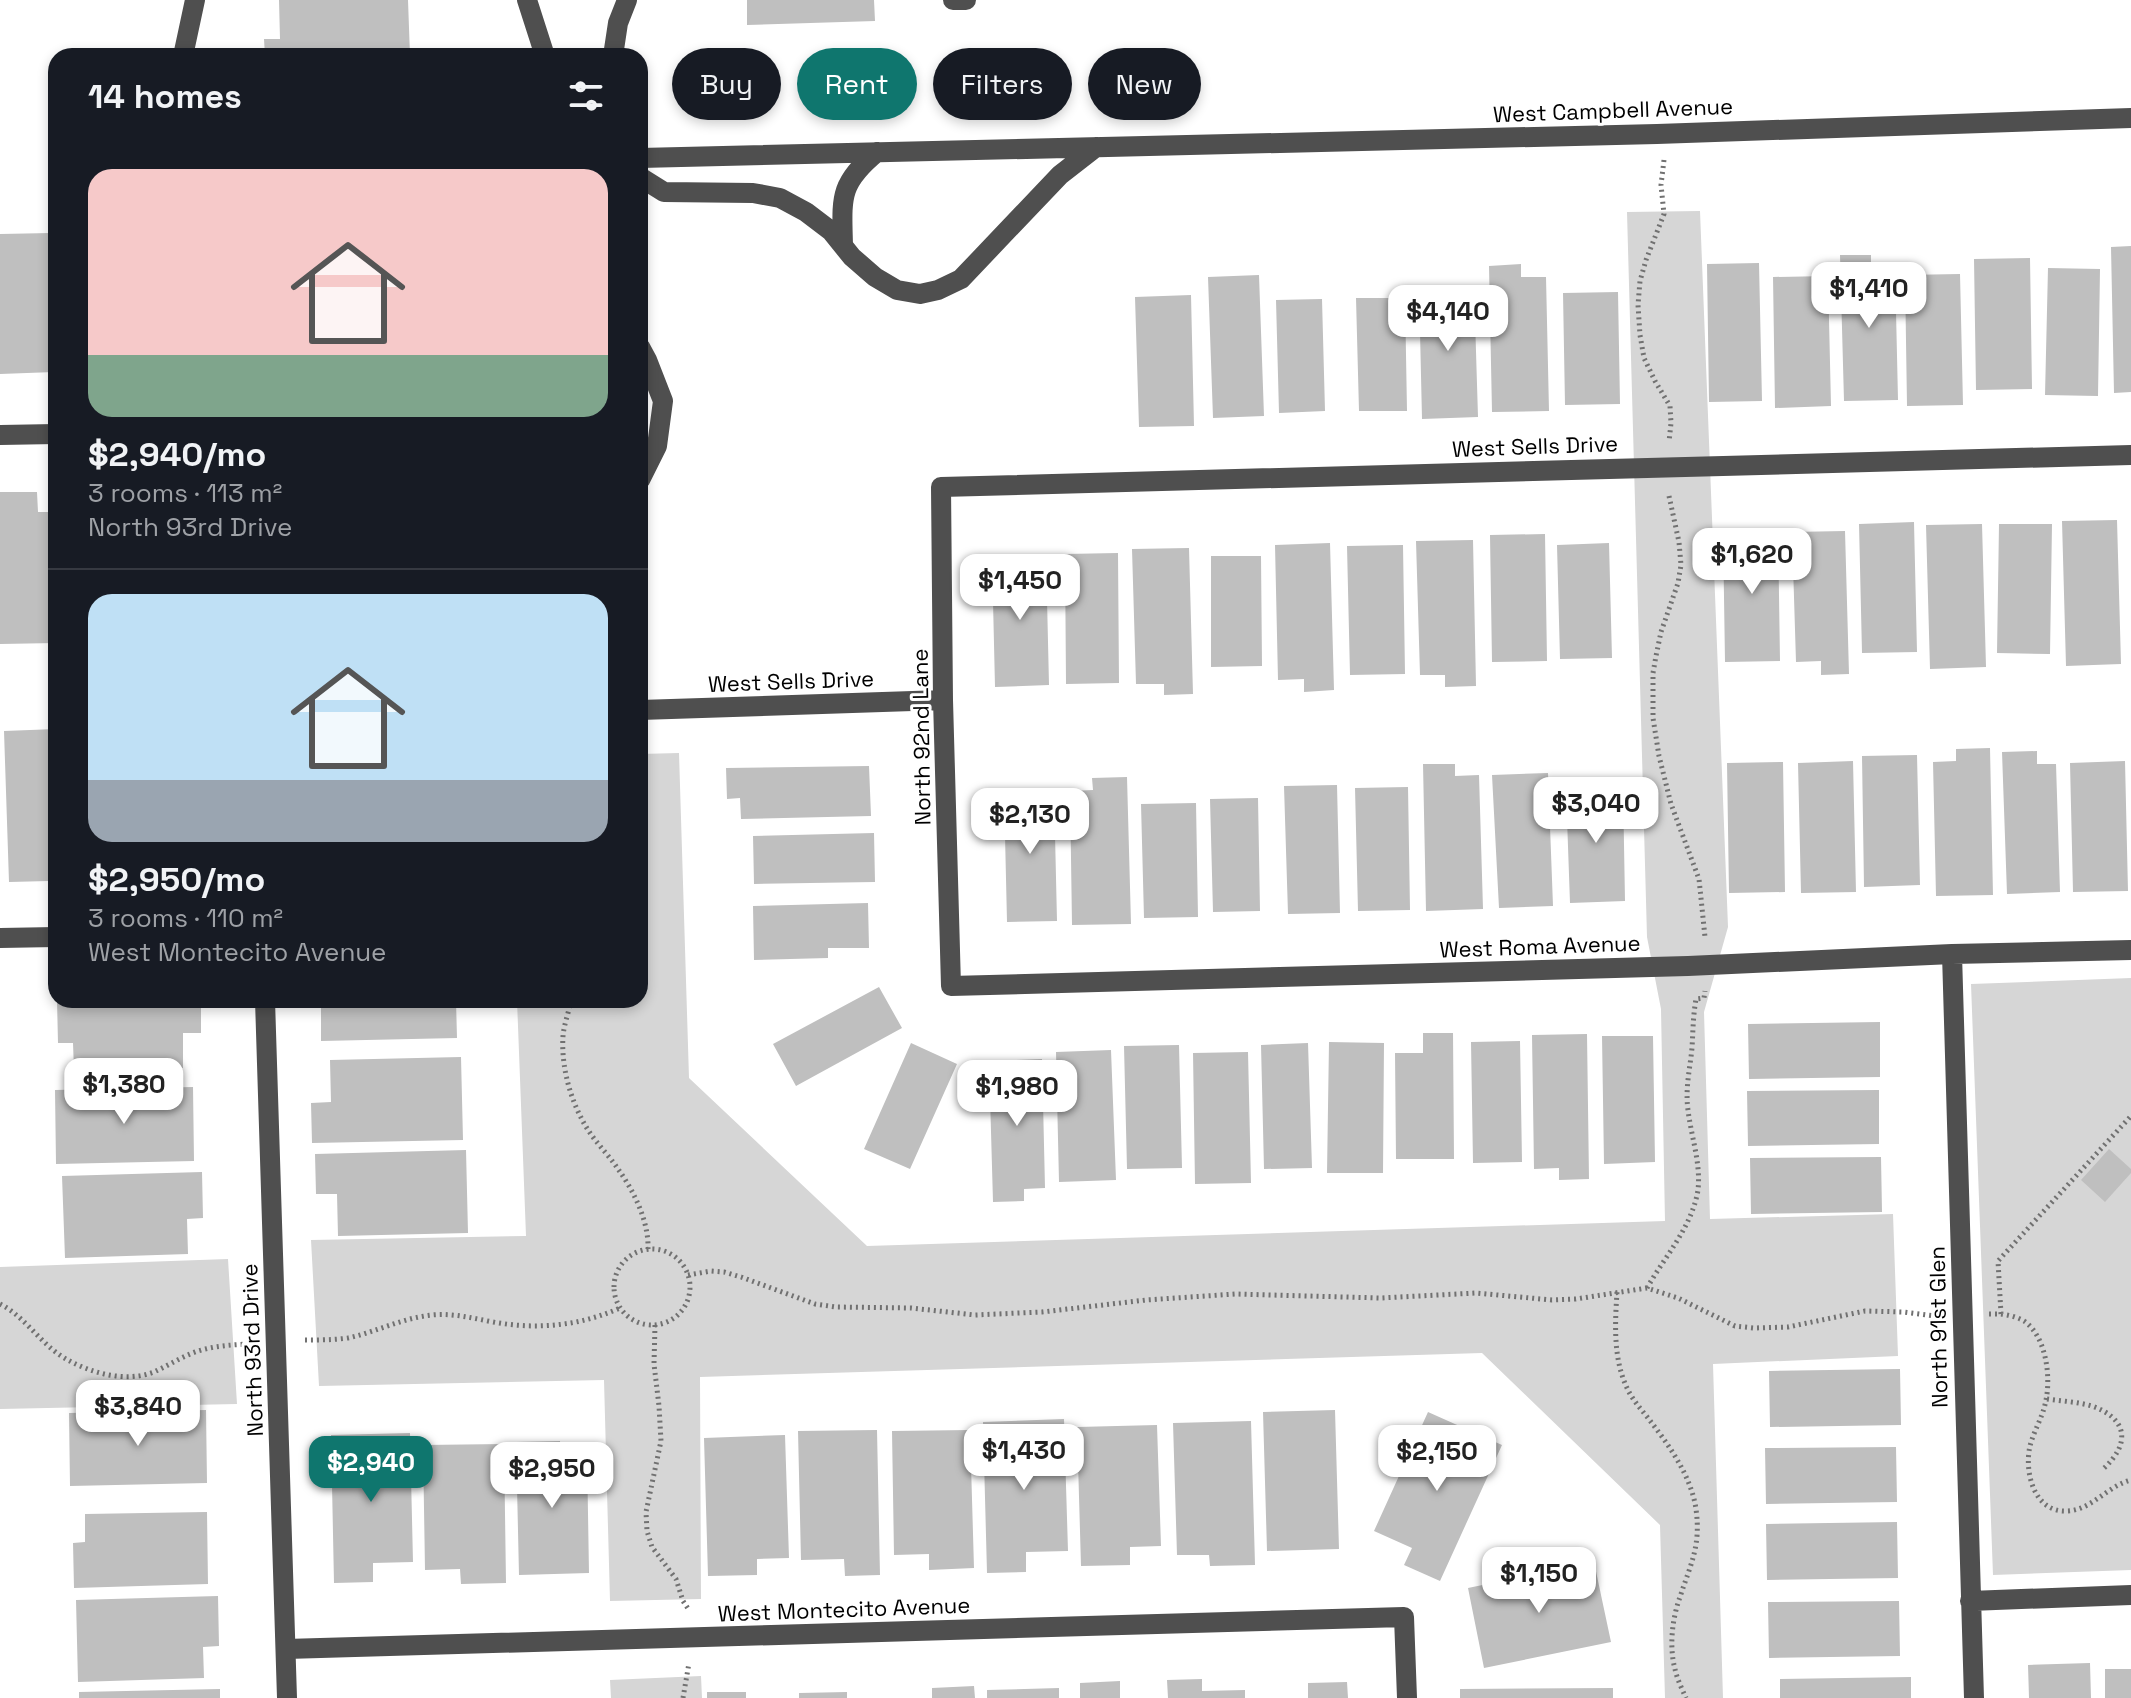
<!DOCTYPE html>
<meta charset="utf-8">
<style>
body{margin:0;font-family:"Space Grotesk",sans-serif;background:#242831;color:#f1f3f6;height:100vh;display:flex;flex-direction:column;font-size:30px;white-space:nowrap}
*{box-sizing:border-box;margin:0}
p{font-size:26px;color:#9ea1a6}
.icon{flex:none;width:44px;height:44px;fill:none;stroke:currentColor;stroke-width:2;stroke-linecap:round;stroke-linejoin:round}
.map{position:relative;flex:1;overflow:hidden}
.side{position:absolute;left:48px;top:48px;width:600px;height:960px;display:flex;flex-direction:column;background:#171b24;border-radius:24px;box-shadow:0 4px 12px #0003}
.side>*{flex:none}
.top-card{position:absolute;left:672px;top:48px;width:760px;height:72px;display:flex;gap:16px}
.price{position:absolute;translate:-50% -68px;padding:0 18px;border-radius:16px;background:#fff;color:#222;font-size:26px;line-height:52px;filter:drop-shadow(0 2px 4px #0008)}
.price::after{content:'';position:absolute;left:50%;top:48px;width:24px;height:18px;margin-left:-12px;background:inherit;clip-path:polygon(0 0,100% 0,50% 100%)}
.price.selected{background:#0f766e;color:#fff}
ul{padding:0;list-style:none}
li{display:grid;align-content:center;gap:16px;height:424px;padding:0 40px}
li+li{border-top:2px solid #363941}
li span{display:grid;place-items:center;height:248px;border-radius:24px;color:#555}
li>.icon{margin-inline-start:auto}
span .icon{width:144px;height:144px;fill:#fffc;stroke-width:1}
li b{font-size:34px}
h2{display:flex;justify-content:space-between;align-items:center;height:96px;padding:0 40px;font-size:34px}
.tag{padding:0 28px;border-radius:36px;background:#171b24;box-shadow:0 4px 12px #0003;font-size:28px;line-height:72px}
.tag.selected{background:#0f766e;color:#fff}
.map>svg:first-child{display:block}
</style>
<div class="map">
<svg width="2131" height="1698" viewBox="0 0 2131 1698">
<rect width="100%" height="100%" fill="#fff"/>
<path fill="#d6d6d6" d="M1700 211 1728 927 1704 1012 1710 1219 1893 1214 1898 1356 1713 1364 1723 1698H1665L1660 1525 1482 1353 700 1377 701 1599 610 1601 604 1380 319 1386 311 1240 526 1236 517 1000H640V754L679 753 689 1078 867 1246 1665 1221 1661 1009 1647 937 1627 212Z
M2131 978V1570L1993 1575 1971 984Z
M228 1259 237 1404 0 1409V1267Z
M701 1676 702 1698H611L610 1680Z"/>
<path fill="#bfbfbf" d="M279 0H408L410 56H265L264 39H280Z
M747 0H874L875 21 747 25Z
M51 233 54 372 0 374V234Z
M52 234H56V277H53Z
M2131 246V392L2114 393 2111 247Z
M1840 255H1871V268L1895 267 1898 400 1844 401Z
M2030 258 2032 389 1976 390 1974 259Z
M1759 263 1762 401 1709 402 1707 264Z
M1521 264V277H1546L1549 411 1492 412 1489 266Z
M2048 268 2100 269 2098 396 2045 395Z
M1960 274 1963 405 1907 406 1905 275Z
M1259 275 1264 416 1213 418 1208 277Z
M1828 276 1831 406 1775 408 1773 277Z
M1474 286 1478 417 1422 419 1419 288Z
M1618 292 1620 404 1565 405 1563 293Z
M1191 295 1194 426 1139 427 1135 297Z
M1356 298H1405L1407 411H1359Z
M1322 299 1325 411 1279 413 1276 300Z
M0 492H37L38 512H56V643L0 644Z
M2117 520 2121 664 2066 666 2062 521Z
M1914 522 1917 652 1862 653 1859 524Z
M1982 524 1986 667 1930 669 1926 525Z
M1999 524H2052L2050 654 1997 653Z
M1778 530 1780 661 1725 662 1723 531Z
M1845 531 1849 674 1821 675V661L1796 662 1792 532Z
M1545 534 1547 661 1492 662 1490 535Z
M1473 540 1476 686 1445 687V675H1420L1416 541Z
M1330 543 1334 690 1304 692V679L1278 680 1275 545Z
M1609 543 1612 658 1560 659 1557 545Z
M1403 545 1405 674 1350 675 1347 546Z
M1189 548 1193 694 1164 695V684H1136L1132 549Z
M1118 553 1119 683 1066 684 1065 554Z
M1046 556 1049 685 995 687 992 558Z
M1211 556H1261L1262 666 1211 667Z
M56 729V860H48L49 881 9 882 4 731Z
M1990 748 1993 895 1936 896 1933 762 1956 761V749Z
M2037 751V764H2056L2060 892 2007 894 2002 752Z
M1917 755 1920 885 1864 887 1862 756Z
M1853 761 1856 892 1801 893 1798 763Z
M2125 761 2128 891 2073 892 2070 763Z
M1783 762 1785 892 1729 893 1727 763Z
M1423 764H1455V776L1479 775 1483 909 1426 911Z
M869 766 871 816 741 819 740 798 727 799 726 768Z
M1548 773 1553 906 1499 908 1492 775Z
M1127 777 1131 924 1072 925 1070 791 1093 790 1092 778Z
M1337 785 1340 913 1288 914 1284 786Z
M1408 787 1410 910 1358 911 1355 788Z
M1623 788 1625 901 1570 903 1566 790Z
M1054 791 1057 921 1007 922 1004 792Z
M1258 798 1260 911 1213 912 1210 799Z
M1196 803 1198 917 1144 918 1141 804Z
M874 833 875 882 754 884 753 836Z
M868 903 869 948H828V958L754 960 753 906Z
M879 987 902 1028 796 1086 773 1044Z
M57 1000H201V1033H183V1068L74 1070 73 1043H58Z
M321 1000H456L457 1038 321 1041Z
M1880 1022V1077L1749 1079 1748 1024Z
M1423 1033H1453L1454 1159H1396L1395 1053H1423Z
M1587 1034 1589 1179 1559 1180V1168L1534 1169 1532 1035Z
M1602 1036H1653L1655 1162 1604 1164Z
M1520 1041 1522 1162 1473 1163 1471 1042Z
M1329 1042 1384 1043 1383 1173H1327Z
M911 1043 957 1064 910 1169 864 1149Z
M1308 1043 1312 1168 1264 1169 1261 1045Z
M1179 1045 1182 1168 1127 1169 1124 1046Z
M1111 1050 1116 1180 1059 1182 1056 1052Z
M1248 1052 1251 1183 1195 1184 1193 1053Z
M461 1057 463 1140 312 1143 311 1103 331 1102 330 1060Z
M1042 1059 1045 1188 1024 1189V1201L993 1202 989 1061Z
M193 1087 194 1161 56 1164 55 1090Z
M1879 1090V1144L1748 1146 1747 1091Z
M2109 1149 2131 1169V1173L2105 1202 2081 1180Z
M466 1150 468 1233 338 1236 337 1194H316L315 1154Z
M1881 1157 1882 1212 1751 1214 1750 1158Z
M202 1172 203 1218 187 1219 188 1254 65 1258 62 1176Z
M1900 1369 1901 1425 1770 1427 1769 1371Z
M206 1410 207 1483 70 1486 69 1413Z
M1335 1410 1339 1549 1267 1551 1263 1412Z
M1428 1412 1502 1445 1440 1581 1404 1565 1412 1548 1374 1531Z
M1064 1419 1068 1551 1026 1552V1572L987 1573 983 1422Z
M1251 1421 1255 1565 1210 1566 1209 1555H1177L1173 1423Z
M1157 1425 1161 1546 1130 1547V1565L1081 1566 1077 1427Z
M877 1430 880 1575 845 1576 844 1559 801 1560 798 1431Z
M970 1430 974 1568 929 1570V1554L894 1555 892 1431Z
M410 1433 413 1562 373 1563V1582L334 1583 331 1435Z
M785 1435 789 1558 757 1559V1575L708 1576 704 1438Z
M560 1441 561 1454H587L589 1573 519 1575 516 1442Z
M504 1444 506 1583 461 1584 460 1569 425 1570 423 1445Z
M1896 1447 1897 1502 1766 1504 1765 1448Z
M207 1512 208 1584 74 1588 73 1543 85 1542V1514Z
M1897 1522 1898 1578 1767 1580 1766 1524Z
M1594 1562 1611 1642 1484 1668 1468 1588Z
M218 1596 219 1646 203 1647 204 1678 78 1682 76 1600Z
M1899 1601 1900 1656 1769 1658 1768 1602Z
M2090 1663 2091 1698H2029L2028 1665Z
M2105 1669H2131V1698H2105Z
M1911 1677V1698H1780V1679Z
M1202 1679V1691L1245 1690V1698H1168L1167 1680Z
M1120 1681V1698H1080V1683Z
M1347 1682 1348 1698H1308V1683Z
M974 1686 975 1698H932V1688Z
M1059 1688V1698H987V1690Z
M1613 1688V1698H1460V1689Z
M220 1689V1698H79V1692Z
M707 1692H746V1698H707Z
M847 1692V1698H799V1693Z"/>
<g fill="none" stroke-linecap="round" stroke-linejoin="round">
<path stroke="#717171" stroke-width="5" stroke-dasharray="2 4" stroke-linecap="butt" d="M1664 160 1661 185 1664 214 1646 260 1640 281 1638 305 1640 335 1644 358 1655 381 1670 406 1671 423 1669 442
M1669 496 1679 542 1681 565 1678 583 1661 632 1656 656 1653 673V718L1659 756 1671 804 1699 879 1705 937
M571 1000C569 1012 564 1024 563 1036 561 1066 570 1099 585 1125 594 1141 608 1154 618 1169 634 1191 649 1222 648 1249
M614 1287a38 38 0 1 1 76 0a38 38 0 1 1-76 0Z
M688 1275 711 1271 724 1272 741 1277 815 1304 836 1307 911 1308 975 1315 1042 1312 1146 1300 1235 1294 1381 1298 1476 1293 1552 1300 1576 1299 1647 1288 1678 1298 1735 1326 1754 1328 1788 1327 1865 1311 1904 1312 1935 1316
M1647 1288C1665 1256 1692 1227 1698 1190 1701 1163 1691 1136 1688 1110 1685 1088 1690 1069 1692 1048 1693 1031 1693 1016 1696 999L1704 998 1705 991
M1617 1292C1615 1324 1613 1358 1627 1388 1632 1399 1640 1408 1648 1418 1668 1444 1691 1475 1696 1509 1701 1546 1691 1563 1680 1597 1672 1619 1669 1647 1675 1669 1677 1679 1682 1689 1686 1698
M0 1304C26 1317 40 1344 66 1359 91 1373 125 1383 154 1372 169 1365 183 1356 198 1351 214 1346 230 1345 247 1344
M1989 1314H2001L1998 1261 2131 1116
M2001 1314C2009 1315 2017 1317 2024 1321 2046 1336 2051 1376 2046 1400 2043 1417 2034 1430 2030 1446 2024 1472 2034 1512 2066 1511 2091 1511 2107 1486 2131 1480
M655 1325 654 1364 659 1406 661 1441 646 1512 647 1531 652 1547 676 1579 683 1601 689 1610
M305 1340C319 1340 333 1340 348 1338 376 1332 402 1318 432 1315 453 1313 472 1318 493 1322 537 1330 579 1326 620 1308
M2047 1399C2062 1401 2078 1402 2092 1406 2129 1419 2130 1445 2103 1469
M683 1698 689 1663"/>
<path stroke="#4f4f4f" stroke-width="20" d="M527 0 545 56
M953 0H966
M183 56 195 0
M613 56 618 23 627 0
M640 158 1657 134 2131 118
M640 177 664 192 753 193 780 198 806 212 831 231 852 257 875 277 897 290 920 294 938 290 961 279 1060 175 1096 147
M843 246C842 199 838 184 877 152
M640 347 647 360 663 401 657 446 640 480
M0 435 56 434
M2131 455 941 487 943 700 951 986 1688 966 1952 954 2131 950
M640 710 943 700
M0 938 56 937
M1952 954 1974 1698
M265 1000 287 1698
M1970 1601 2131 1595
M286 1649 1404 1617 1407 1698"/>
</g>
<g text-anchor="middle" stroke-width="6" stroke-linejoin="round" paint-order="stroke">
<g font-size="22" fill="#000" stroke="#fff">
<text transform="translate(1613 110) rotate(-2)" y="8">West Campbell Avenue</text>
<text transform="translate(1535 446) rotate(-2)" y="8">West Sells Drive</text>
<text transform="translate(791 681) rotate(-2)" y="8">West Sells Drive</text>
<text transform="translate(921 737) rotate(-91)" y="8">North 92nd Lane</text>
<text transform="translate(1540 946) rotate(-2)" y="8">West Roma Avenue</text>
<text transform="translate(1938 1327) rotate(-91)" y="8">North 91st Glen</text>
<text transform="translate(252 1350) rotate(-92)" y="8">North 93rd Drive</text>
<text transform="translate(844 1609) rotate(-2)" y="8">West Montecito Avenue</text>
</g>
</g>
</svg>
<b class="price" style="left:1869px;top:330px">$1,410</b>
<b class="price" style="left:1448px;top:353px">$4,140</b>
<b class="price" style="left:1752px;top:596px">$1,620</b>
<b class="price" style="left:1020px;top:622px">$1,450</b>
<b class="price" style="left:1596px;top:845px">$3,040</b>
<b class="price" style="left:1030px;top:856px">$2,130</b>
<b class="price" style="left:124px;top:1126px">$1,380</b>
<b class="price" style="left:1017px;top:1128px">$1,980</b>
<b class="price" style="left:138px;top:1448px">$3,840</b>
<b class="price" style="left:1024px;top:1492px">$1,430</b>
<b class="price" style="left:1437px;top:1493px">$2,150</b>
<b class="price selected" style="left:371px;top:1504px">$2,940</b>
<b class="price" style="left:552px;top:1510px">$2,950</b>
<b class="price" style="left:1539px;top:1615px">$1,150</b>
<div class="top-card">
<a class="tag">Buy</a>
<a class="tag selected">Rent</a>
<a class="tag">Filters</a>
<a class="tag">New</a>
</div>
<section class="side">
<h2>14 homes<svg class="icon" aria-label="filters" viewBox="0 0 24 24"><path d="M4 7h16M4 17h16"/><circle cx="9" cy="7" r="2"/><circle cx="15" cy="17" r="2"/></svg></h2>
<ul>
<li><span style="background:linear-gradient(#f6c9c9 75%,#7fa58c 0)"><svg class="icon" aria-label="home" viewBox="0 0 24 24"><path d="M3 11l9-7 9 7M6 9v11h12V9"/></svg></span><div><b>$2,940/mo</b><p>3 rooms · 113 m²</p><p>North 93rd Drive</p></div></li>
<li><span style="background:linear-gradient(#bfe0f5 75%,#9aa5b1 0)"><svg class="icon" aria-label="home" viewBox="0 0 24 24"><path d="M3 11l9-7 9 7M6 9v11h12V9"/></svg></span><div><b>$2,950/mo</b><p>3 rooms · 110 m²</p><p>West Montecito Avenue</p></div></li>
</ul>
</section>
</div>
